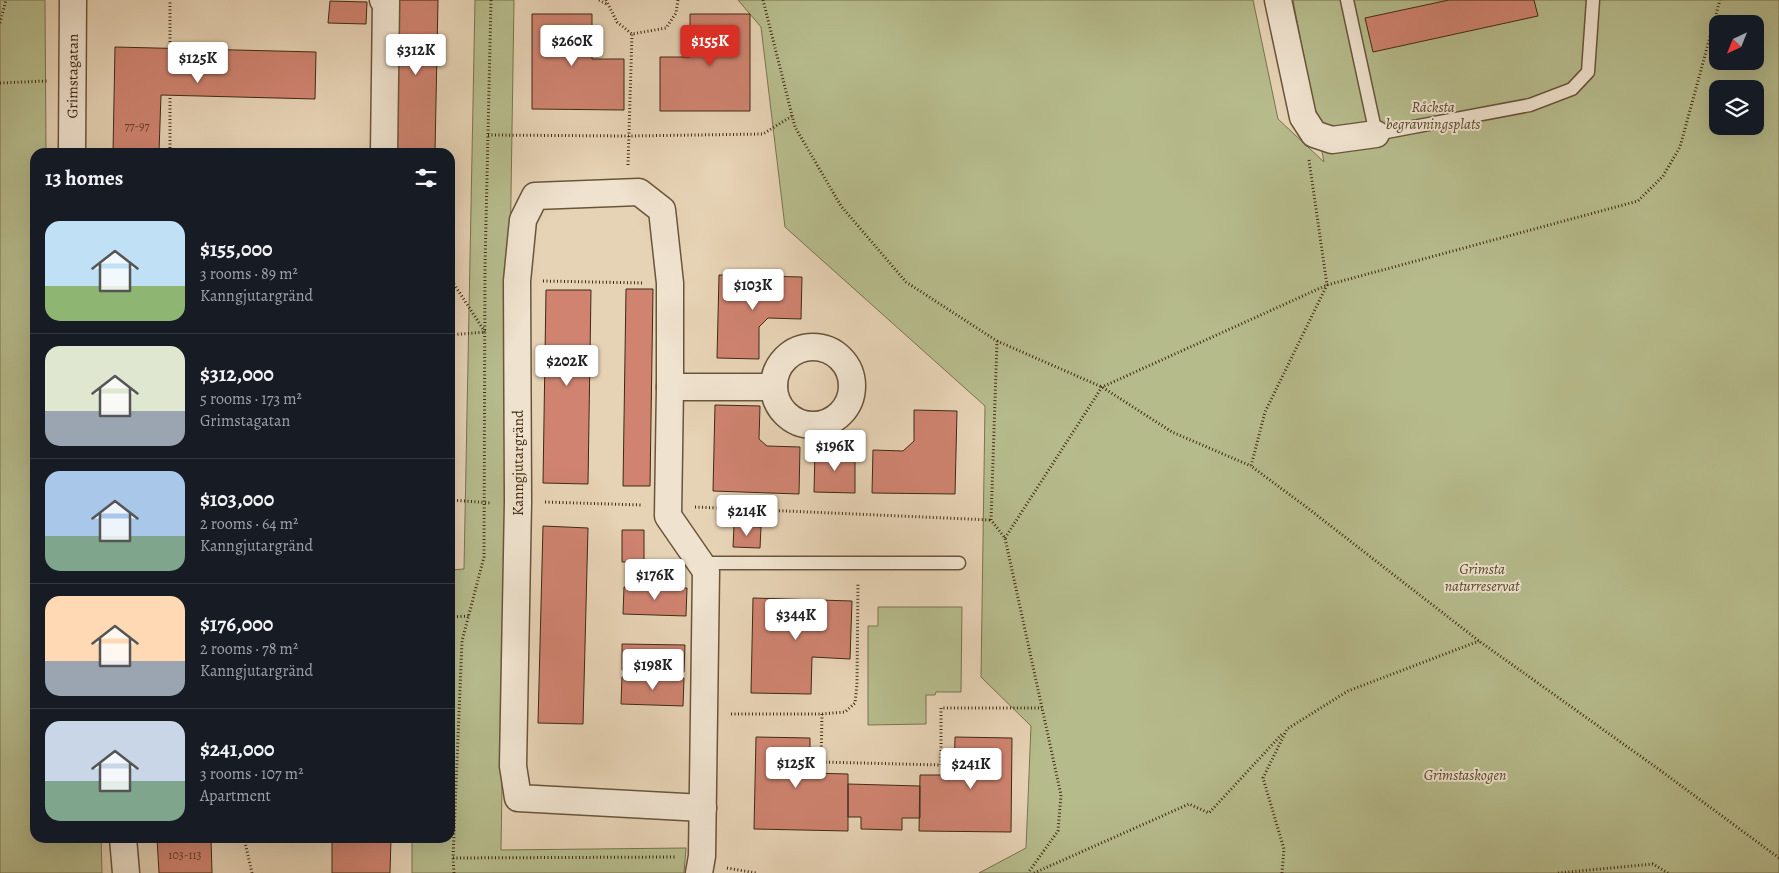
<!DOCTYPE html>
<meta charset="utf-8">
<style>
body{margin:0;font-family:Alegreya,serif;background:#20242c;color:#f1f3f6;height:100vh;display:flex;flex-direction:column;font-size:19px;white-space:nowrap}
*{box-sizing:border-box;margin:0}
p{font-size:16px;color:#9ea1a6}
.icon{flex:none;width:28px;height:28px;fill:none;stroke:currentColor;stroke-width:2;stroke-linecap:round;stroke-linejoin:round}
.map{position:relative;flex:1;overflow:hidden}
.details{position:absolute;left:30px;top:148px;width:425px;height:695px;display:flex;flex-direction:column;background:#171b24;border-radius:15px;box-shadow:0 5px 20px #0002}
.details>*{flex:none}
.needle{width:32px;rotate:223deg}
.controls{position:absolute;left:1709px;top:15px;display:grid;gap:10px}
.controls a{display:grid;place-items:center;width:55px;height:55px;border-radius:10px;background:#171b24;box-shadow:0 5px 20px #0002;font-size:25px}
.price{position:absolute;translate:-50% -42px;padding:0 11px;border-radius:5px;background:#fff;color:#222;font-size:16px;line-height:32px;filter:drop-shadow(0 1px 2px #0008)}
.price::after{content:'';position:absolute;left:50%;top:30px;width:15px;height:11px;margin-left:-8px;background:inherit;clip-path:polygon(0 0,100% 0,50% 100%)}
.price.current{background:#d93025;color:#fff}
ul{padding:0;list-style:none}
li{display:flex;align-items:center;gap:15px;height:125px;padding:0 15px}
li+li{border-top:1px solid #363941}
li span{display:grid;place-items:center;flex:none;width:140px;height:100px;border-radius:15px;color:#555}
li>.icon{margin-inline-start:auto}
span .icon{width:60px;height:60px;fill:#fffc;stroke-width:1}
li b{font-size:21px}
h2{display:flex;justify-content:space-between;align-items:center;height:60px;padding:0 15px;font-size:21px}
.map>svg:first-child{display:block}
</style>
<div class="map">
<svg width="1779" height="873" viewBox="0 0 1779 873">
<rect width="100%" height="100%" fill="#e6d2b4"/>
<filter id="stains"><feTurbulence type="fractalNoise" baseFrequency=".004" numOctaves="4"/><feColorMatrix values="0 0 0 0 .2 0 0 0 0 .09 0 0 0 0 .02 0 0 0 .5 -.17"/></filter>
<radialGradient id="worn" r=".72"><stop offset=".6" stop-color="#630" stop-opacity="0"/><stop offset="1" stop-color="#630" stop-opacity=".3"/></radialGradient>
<path fill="#b6bb8c" stroke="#7a734e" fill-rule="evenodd" d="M0 0H45L46 152H35V838H101L102 873H0Z
M475 0H514L501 850 686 848 684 873H412V838H450V570L464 569Z
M738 0H1253L1278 119 1324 162 1293 0H1779V873H979L1026 848 1031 726 981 677 985 406 785 227 761 27ZM1718 24H1755V61H1718ZM1718 89H1755V126H1718Z
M878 607H962L961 692H936L935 695H926V724L868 725V626H878Z"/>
<path fill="#cf8370" stroke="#3f2b11" d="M397 0H438L435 152H395Z
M1449 0H1534L1538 16 1373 52 1365 18Z
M330 1 367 2 366 24 328 23Z
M532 14H592V59H624V110L532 109Z
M690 14H750V111H660V57H690Z
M115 47 316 52 315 99 161 95 159 152H113Z
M719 275 802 277 801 319 768 318 759 327V359L717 358Z
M626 289H653L650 486H623Z
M546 290H591L588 484 543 483Z
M715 405 760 406 759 439 767 446 800 447 799 494 713 491Z
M914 410 957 411 955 494 872 493 873 450 903 451 914 441Z
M815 450 855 451V493L814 492Z
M543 526 588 528 583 724 538 723Z
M734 526 761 527 760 548 733 547Z
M622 530H644V562H622Z
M624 587 687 588 686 616 623 614Z
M753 598 852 601 850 659 812 657 811 694 751 693Z
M622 644 685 645 684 672 622 670Z
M622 677 684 678 683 706 621 704Z
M756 737 810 738V773L848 774V831L754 829Z
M955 737 1012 738 1011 832 919 831 920 775H954Z
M848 784 920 786V818H902V830L861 829V817H848Z
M157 838H211L212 873H159Z
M332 838H391L390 873H332Z"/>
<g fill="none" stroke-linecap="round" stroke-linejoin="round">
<defs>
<path id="service" d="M1347 0 1376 134 1530 105 1572 89 1588 72 1593 0
M701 563H959"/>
<g id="minor">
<path d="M383 0 386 2 384 152"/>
<path d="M1278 0 1303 117 1314 134 1332 140 1376 134"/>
<path id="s1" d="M72 152 73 0"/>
<circle cx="813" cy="386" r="39"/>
<path d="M670 387 668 516 706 571 702 856 699 873"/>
<path d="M703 808 518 798 513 766 518 502 517 281 523 220 535 196 639 192 662 210 670 283V387H774"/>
<path d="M123 838 126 873"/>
</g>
</defs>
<use href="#service" stroke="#69553a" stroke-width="15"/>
<use href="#minor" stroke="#69553a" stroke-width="29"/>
<path stroke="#3f2b11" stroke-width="3" stroke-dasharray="1 2.5" stroke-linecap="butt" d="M599 0 608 5
M606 0 617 22 632 34 666 28 676 13 678 0
M763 0 795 127 841 206 906 282 997 341 991 520 1005 538 1061 795 1058 831 1028 873
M0 23 6 0
M170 42V0
M0 83 47 81
M170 98V152
M488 135 629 136 763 134 792 116
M1309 160 1327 285 1265 412 1251 466 1305 506 1479 641 1657 768 1779 858
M628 165 632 34
M450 278 485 332 450 335
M543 281 644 283
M997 341 1102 387 1172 432 1251 466
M450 500 491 503
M545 502 641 505
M695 507 991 520
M1005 538 1102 387 1327 285 1638 201 1663 176 1680 147 1720 0
M450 617 469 616
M731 714H822L845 712 855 703 857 684 858 584
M822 714 821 762 941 765V708H1042
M244 838 252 873
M453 858 675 857
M727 868 756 873
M454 873 453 858 462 641 484 557 485 267 491 0
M1034 873 1189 804 1209 813 1283 733
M1282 873 1284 849 1263 778 1287 729 1348 691 1479 641
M1558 873 1653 864 1668 873"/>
<use href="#service" stroke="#efe2ce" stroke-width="12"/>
<use href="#minor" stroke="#efe2ce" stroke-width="26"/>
</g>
<g text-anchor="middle" stroke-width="4" stroke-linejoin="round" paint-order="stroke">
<g font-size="12" fill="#634129">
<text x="137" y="130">77-97</text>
<text x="185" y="859">103-113</text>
</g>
<g font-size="15" fill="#3f2b11" stroke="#efe2ce">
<text dy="5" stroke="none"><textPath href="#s1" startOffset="76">Grimstagatan</textPath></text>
<text transform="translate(518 463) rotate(-90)" y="5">Kanngjutargränd</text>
</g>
<g font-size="15" font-style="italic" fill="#57482a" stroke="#efe2ce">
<text x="1433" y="112">Råcksta<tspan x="1433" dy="17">begravningsplats</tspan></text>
<text x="1482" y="574">Grimsta<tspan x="1482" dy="17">naturreservat</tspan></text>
<text x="1465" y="780">Grimstaskogen</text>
</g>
</g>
<rect width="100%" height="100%" filter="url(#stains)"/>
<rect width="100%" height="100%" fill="url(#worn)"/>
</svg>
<div class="controls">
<a><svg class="needle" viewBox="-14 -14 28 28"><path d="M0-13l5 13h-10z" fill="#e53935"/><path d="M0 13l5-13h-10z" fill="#9ea1a6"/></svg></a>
<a><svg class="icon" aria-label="layers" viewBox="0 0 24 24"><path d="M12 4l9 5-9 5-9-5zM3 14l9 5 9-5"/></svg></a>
</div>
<b class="price" style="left:572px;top:67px">$260K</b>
<b class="price current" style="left:710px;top:67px">$155K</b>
<b class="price" style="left:416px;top:76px">$312K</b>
<b class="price" style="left:198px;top:84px">$125K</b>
<b class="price" style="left:753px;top:311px">$103K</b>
<b class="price" style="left:567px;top:387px">$202K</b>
<b class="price" style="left:835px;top:472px">$196K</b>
<b class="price" style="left:747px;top:537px">$214K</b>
<b class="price" style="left:655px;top:601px">$176K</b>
<b class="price" style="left:796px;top:641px">$344K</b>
<b class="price" style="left:653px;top:691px">$198K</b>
<b class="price" style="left:796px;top:789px">$125K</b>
<b class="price" style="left:971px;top:790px">$241K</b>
<section class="details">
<h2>13 homes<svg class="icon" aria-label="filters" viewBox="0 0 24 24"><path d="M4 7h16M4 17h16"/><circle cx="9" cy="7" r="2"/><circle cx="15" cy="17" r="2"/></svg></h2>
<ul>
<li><span style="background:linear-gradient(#bfe0f5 65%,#8fb573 0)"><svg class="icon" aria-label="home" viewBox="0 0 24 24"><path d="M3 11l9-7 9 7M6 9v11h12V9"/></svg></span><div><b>$155,000</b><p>3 rooms · 89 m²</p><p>Kanngjutargränd</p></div></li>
<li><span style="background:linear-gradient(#dfe7d0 65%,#9aa5b1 0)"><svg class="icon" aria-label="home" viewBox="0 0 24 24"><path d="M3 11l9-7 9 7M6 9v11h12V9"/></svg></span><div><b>$312,000</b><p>5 rooms · 173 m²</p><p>Grimstagatan</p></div></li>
<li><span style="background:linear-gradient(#a9c7e8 65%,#7fa58c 0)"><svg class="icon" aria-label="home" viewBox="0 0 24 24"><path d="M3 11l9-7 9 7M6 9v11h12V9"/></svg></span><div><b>$103,000</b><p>2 rooms · 64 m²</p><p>Kanngjutargränd</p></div></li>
<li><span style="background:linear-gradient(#ffd9b3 65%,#9aa5b1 0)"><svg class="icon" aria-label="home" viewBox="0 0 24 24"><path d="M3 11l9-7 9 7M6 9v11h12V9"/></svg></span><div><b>$176,000</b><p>2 rooms · 78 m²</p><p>Kanngjutargränd</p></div></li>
<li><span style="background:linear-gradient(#c9d6e8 60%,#7fa58c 0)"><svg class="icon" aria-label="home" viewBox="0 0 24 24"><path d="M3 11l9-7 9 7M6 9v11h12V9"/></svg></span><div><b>$241,000</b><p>3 rooms · 107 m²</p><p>Apartment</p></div></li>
</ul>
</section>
</div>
